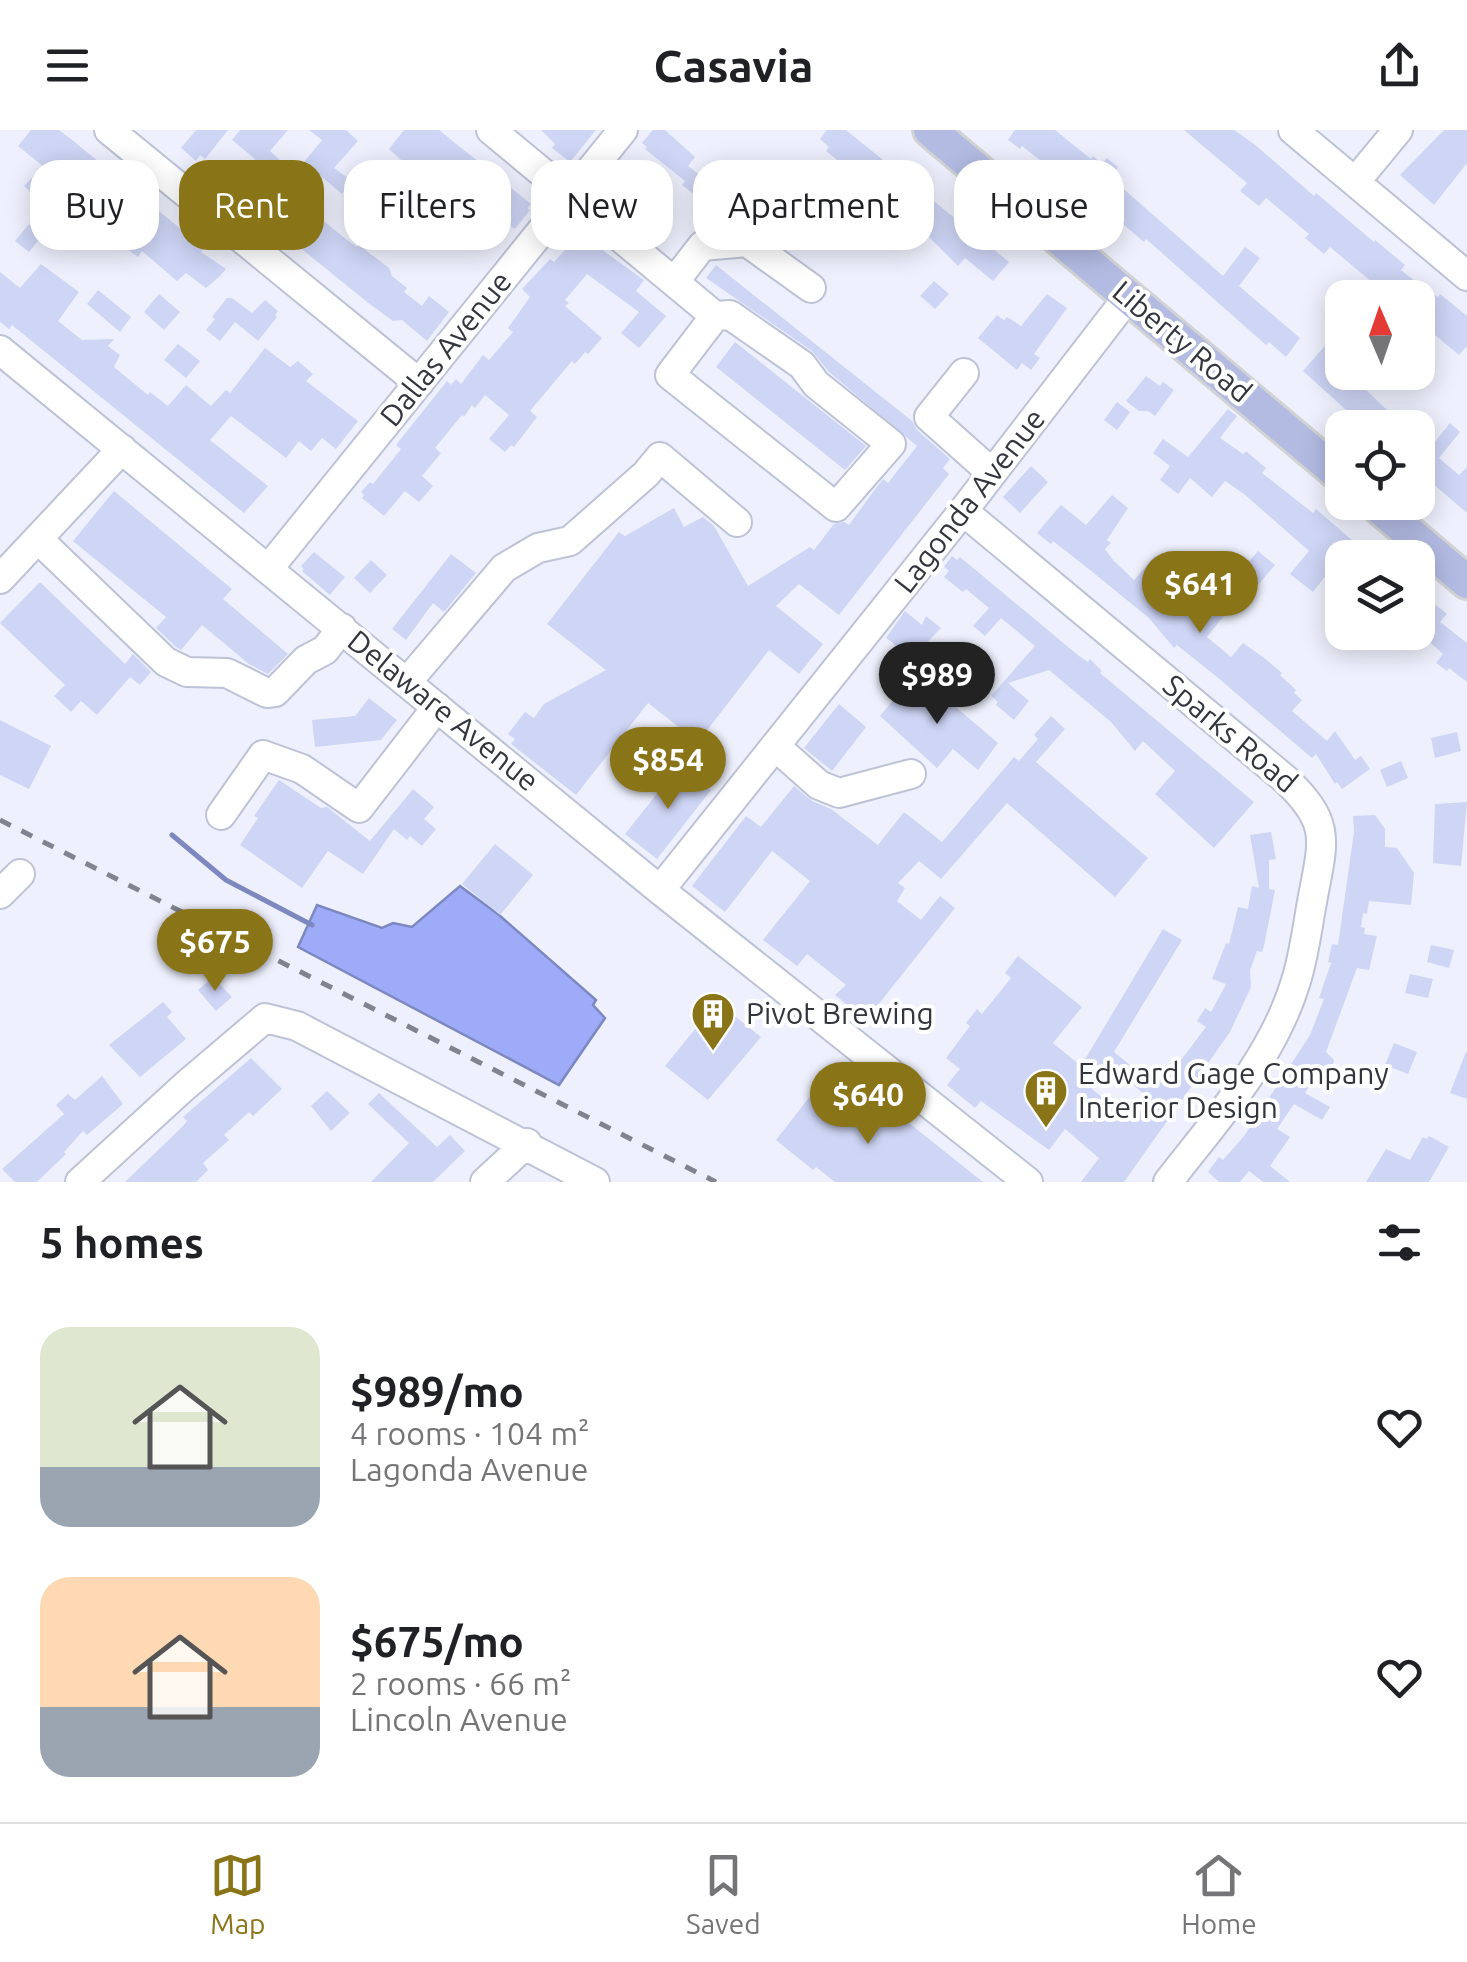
<!DOCTYPE html>
<meta charset="utf-8">
<style>
body{margin:0;font-family:Ubuntu,sans-serif;background:#f6f6f6;color:#202124;height:100vh;display:flex;flex-direction:column;font-size:38px;white-space:nowrap}
*{box-sizing:border-box;margin:0}
p{font-size:32px;color:#757577}
.icon{flex:none;width:55px;height:55px;fill:none;stroke:currentColor;stroke-width:2;stroke-linecap:round;stroke-linejoin:round}
.map{position:relative;height:1052px;overflow:hidden}
.sheet{display:flex;flex-direction:column;background:#fff;flex:1}
.sheet>*{flex:none}
.guide{position:absolute;left:30px;top:30px;width:1408px;height:90px;display:flex;gap:20px}
.needle{width:65px;rotate:358deg}
.controls{position:absolute;left:1325px;top:150px;display:grid;gap:20px}
.controls a{display:grid;place-items:center;width:110px;height:110px;border-radius:20px;background:#fff;box-shadow:0 5px 25px #0003;font-size:50px}
.price{position:absolute;translate:-50% -85px;padding:0 22px;border-radius:35px;background:#897417;color:#fff;font-size:32px;line-height:65px;filter:drop-shadow(0 2px 5px #0008)}
.price::after{content:'';position:absolute;left:50%;top:60px;width:30px;height:22px;margin-left:-15px;background:inherit;clip-path:polygon(0 0,100% 0,50% 100%)}
.price.selected{background:#222;color:#fff}
ul{padding:0;list-style:none}
li{display:flex;align-items:center;gap:30px;height:250px;padding:0 40px}
li span{display:grid;place-items:center;flex:none;width:280px;height:200px;border-radius:30px;color:#555}
li>.icon{margin-inline-start:auto}
span .icon{width:120px;height:120px;fill:#fffc;stroke-width:1}
li b{font-size:42px}
h2{display:flex;justify-content:space-between;align-items:center;height:120px;padding:0 40px;font-size:42px}
.tag{padding:0 35px;border-radius:30px;background:#fff;box-shadow:0 5px 25px #0003;font-size:35px;line-height:90px}
.tag.selected{background:#897417;color:#fff}
header{display:flex;justify-content:space-between;align-items:center;height:130px;padding:0 40px;background:#fff;font-size:45px;font-weight:700}
.menu{display:flex;justify-content:space-around;align-items:center;height:140px;border-top:2px solid #e0e0e0;background:#fff;font-size:28px;color:#757577}
.menu a{display:grid;justify-items:center;gap:5px}
.menu .selected{color:#897417}
.map>svg:first-child{display:block}
</style>
<header><svg class="icon" aria-label="menu" viewBox="0 0 24 24"><path d="M4 6h16M4 12h16M4 18h16"/></svg>Casavia<svg class="icon" aria-label="share" viewBox="0 0 24 24"><path d="M12 15V3M7 8l5-5 5 5M5 13v7h14v-7"/></svg></header>
<div class="map">
<svg width="1467" height="1052" viewBox="0 0 1467 1052">
<rect width="100%" height="100%" fill="#eef1fd"/>
<path fill="#9dabf8" stroke="#7d88c0" stroke-width="2.5" d="M460 756 499 785 596 870 593 875 605 888 559 955 298 817 317 775 382 798 393 793 412 797Z"/>
<g fill="none" stroke-linecap="round" stroke-linejoin="round">
<path stroke="#7d88c0" stroke-width="5" d="M172 705 226 750 312 795"/>
</g>
<path fill="#ced5f5" fill-rule="evenodd" d="M31 0H59L71 9 204 118 201 122 226 139 220 146 206 158 186 143 177 151 142 121 138 127 115 110 107 120 97 111 111 94 85 74 73 87 59 74 53 82 24 56 43 36 18 16Z
M196 0H228L205 29 200 25 196 31 181 18Z
M240 0H288L270 21 282 32 272 44 295 64 293 66 347 110 357 117 359 115 389 138 392 146 407 158 404 162 422 176 429 166 449 182 427 211 402 190 393 191 367 172 250 77 253 73 232 55 255 29 232 10Z
M309 0H346L358 11 334 38 352 51 342 64 304 32 322 10Z
M404 0H439L531 74 527 78 530 80 515 99 510 96 501 107 487 95 491 90 459 65 452 59 449 62 436 51 431 57 389 19Z
M541 0H596L570 32 552 18 555 14Z
M653 0H665L695 27 688 36 717 59 706 74 682 55 685 51 645 19 647 17 642 13Z
M827 0H846L1009 132 993 151 965 128 958 136 908 86 826 21 829 17 820 9Z
M1015 0H1055L1091 29 1093 26 1102 34 1107 28 1118 37 1111 48 1223 146 1245 117 1260 128 1239 156 1300 208 1286 227 1269 212 1266 215 1146 109 1144 112 1086 63 1084 65 1022 16 1020 19 1008 10Z
M1184 0H1234L1254 14 1314 66 1316 63 1374 112 1375 110 1405 135 1401 140 1429 162 1438 167 1440 164 1467 186V216L1459 225 1418 191V168H1391L1330 117 1324 124 1305 108 1309 104 1266 68 1259 76 1240 61 1247 53Z
M1444 0H1467V33L1434 75 1400 45Z
M29 94 42 106 29 122 15 111Z
M579 96 605 122 644 150 636 161 666 186 639 218 621 203 639 182 587 144 565 170 569 173 565 176 602 208 588 224 585 222 575 234 572 231 530 281 537 287 514 317 511 315 505 322 489 309 509 285 485 265 475 278 472 275 464 287 462 285 435 318 441 323 422 346 433 356 419 372 405 361 384 386 362 368 364 365 361 362 370 352 373 354 401 319 396 315 447 251 451 255 456 249 461 254 483 225 489 230 513 202 508 198 530 167 522 159 550 129 554 132 564 121 573 111 569 107Z
M41 134 79 162 58 191 82 210 114 209 108 216 120 225 114 237 148 265 150 262 168 276 186 255 211 276 226 260 230 263 265 218 290 237 298 231 313 244 306 251 358 291 336 319 322 308 311 321 299 311 286 328 231 286 210 310 268 356 244 383 12 195 9 199 0 192V142L20 158Z
M716 135 912 291 917 300 950 329 943 338 949 344 839 485 799 454 776 476 823 514 799 544 769 520 698 612 648 573 576 665 511 614 515 609 508 604 525 582 534 588 544 574 606 540 547 494 619 402 625 406 674 378 684 397 703 387 714 396 748 456 810 417 814 420 834 394 844 392 849 395 873 362 883 349 888 353 917 316 829 242 812 221 706 148Z
M934 151 949 164 935 179 920 166Z
M98 160 131 187 120 202 87 174Z
M159 164 180 182 164 200 144 182Z
M1047 164 1067 178 1034 224 1040 228 1031 240 1022 233 1017 240 978 208 997 185 1004 190 1007 187 1021 196Z
M227 168H232L252 183 265 170 278 181 275 185 277 187 258 211 235 192 220 211 206 200 215 189 212 187Z
M1342 196V242H1347L1406 298H1366L1303 241Z
M735 212 866 316 845 340 716 237Z
M178 214 200 231 186 248 164 230Z
M1146 246 1160 256 1163 252 1174 260 1155 286 1148 281H1139L1126 271Z
M1117 272 1130 282 1117 300 1104 290Z
M1228 279 1237 286 1220 308 1243 324 1246 321 1266 338 1262 343 1313 383 1316 379 1353 411 1349 416 1354 419 1347 428H1342L1339 438 1335 434 1313 462 1290 444 1309 421 1244 364 1225 351 1212 367 1190 348 1178 364 1160 350 1170 336 1153 323 1163 309 1188 327Z
M1450 293 1460 302 1439 328 1459 345 1467 337V383L1418 341V310L1423 303 1435 312Z
M1031 336 1048 352 1020 383 1003 367Z
M114 361 232 459 223 469 288 524 268 544 249 534 202 495 181 520 176 517 156 498 166 487 73 411Z
M1112 365 1128 378 1107 410 1111 413 1105 419 1113 430 1134 450 1155 426 1163 433 1147 455 1169 474 1186 451 1226 483 1207 507 1231 527 1243 513 1263 527 1282 543 1280 545 1296 560 1294 563 1302 570 1292 581 1327 611 1335 601 1355 630 1361 626 1370 639 1342 659 1337 652 1335 654 1316 624 1312 628 1217 547 1177 515 1174 518 1149 488 1090 440 1053 411 1051 414 1037 403 1061 375 1086 395Z
M1258 421 1275 435 1258 455 1241 441Z
M314 422 345 447 330 465 302 441 304 439 301 436Z
M451 424 476 443 444 482 433 473 406 510 392 499Z
M952 426 957 430 960 427 1079 526 1088 532 1090 529 1102 541 1100 543 1254 672 1214 718 1155 664 1175 641 1143 611 1135 621 1111 592 1049 540 1008 553 1029 571 1014 590 996 575 998 572 991 566 1035 516 1001 488 985 506 973 496 989 478 966 459 963 462 944 447 949 441 944 437Z
M371 430 387 445 370 463 354 448Z
M40 452 125 534 133 524 151 542 140 555 130 547 97 585 81 571 71 582 54 566 65 555 0 493Z
M1418 474 1430 483 1436 475 1447 484 1440 492 1467 513V552L1449 538 1447 541 1436 533 1443 524 1426 509 1419 518 1410 511 1418 502Z
M905 481 922 495 926 486 941 498 912 528 886 508Z
M911 548 940 572 944 567 998 613 978 640 953 619 937 638 880 586Z
M369 568 397 590 381 610 315 617 312 590 355 586Z
M839 574 866 597 832 641 804 618Z
M1051 586 1065 599 1036 632 1148 728 1115 767 1007 673 941 749 919 731 898 753 905 758 897 771 921 790 940 766 955 778 866 890 835 865 846 855 807 824 797 836 763 810 810 751 772 721 725 782 692 756 746 686 761 697 794 656 812 671 831 679 878 715 904 682 942 712 1014 627 1019 631 1038 609 1034 605Z
M0 590 51 616 29 659 0 645Z
M1457 602 1461 621 1435 628 1431 608Z
M1401 631 1408 648 1387 657 1380 640Z
M679 636 711 660 657 729 625 704Z
M279 650 321 678 327 677 370 711 413 659 434 677 424 689 436 699 422 716 410 706 407 710 394 699 363 744 328 721 302 758 240 715 258 688 254 686Z
M1467 672 1461 736 1433 733 1435 674Z
M1375 685 1385 699V717L1397 718 1414 743 1411 775 1369 771 1367 784 1363 783 1361 797 1365 798 1364 804 1377 806 1369 840 1357 838 1326 922 1334 930 1330 945 1320 939 1305 963 1330 977 1322 990 1294 974 1277 999 1290 1007 1270 1036 1290 1052H1263L1249 1041 1240 1052H1219L1208 1042 1219 1027 1223 1030 1244 1006 1310 905 1324 869 1319 868 1331 833 1328 832 1332 814 1338 815 1354 702 1353 686Z
M1271 702 1276 729 1269 730V759L1275 760 1264 816 1262 822 1257 821 1250 840 1251 857 1246 868 1230 902 1124 1052H1081L1099 1028 1065 999 1049 1020 981 971 975 978 947 955 960 939 946 928 970 896 966 893 977 879 982 884 1011 848 1005 843 1018 826 1082 877 1053 913 1081 936 1163 799 1182 810 1114 922 1156 956 1159 951 1163 954 1206 897 1197 891 1205 878 1211 882 1226 854 1212 849 1226 813 1229 814 1238 777 1248 779 1252 756 1259 758 1250 705ZM1107 933 1150 969 1133 992 1092 959Z
M495 714 533 745 500 785 462 754Z
M1431 815 1454 820 1449 838 1427 832Z
M1410 844 1433 849 1428 868 1405 863Z
M213 847 232 867 216 881 198 860Z
M163 872 172 882 167 887 186 909 140 947 109 915Z
M717 872 761 907 708 970 665 936Z
M1394 913 1417 922 1408 944 1385 935Z
M1466 922H1467V969L1450 963Z
M251 928 282 959 253 986 249 982 224 1005 229 1010 203 1033 208 1040 196 1052H125L184 995 187 991 183 987Z
M102 946 123 974 87 1005 83 1001 64 1022 66 1024 37 1052H15L2 1039 64 984 56 975 68 964 75 970Z
M327 961 350 983 331 1001 311 976Z
M379 963 437 1017 450 1005 465 1021 433 1052H371L409 1013 368 974Z
M811 965 851 996 875 966 983 1052H835L816 1037 813 1040 776 1010Z
M1429 1006 1449 1017 1429 1052H1366L1386 1019 1410 1030 1423 1007 1427 1009Z"/>
<g fill="none" stroke-linecap="round" stroke-linejoin="round">
<defs>
<path id="minor" d="M109 0 419 253
M491 0 715 186 670 245 836 377 891 314 816 254 802 235 730 185 715 186
M1293 0 1467 146
M1355 52 1398 0
M675 151 702 116 747 112 811 158
M0 220 660 760 1028 1052
M964 243 929 287 992 343
M963 381 1285 649C1333 694 1323 711 1312 772 1307 799 1304 827 1295 854 1272 929 1215 991 1168 1052
M38 409 166 532 187 542 227 543 267 563 275 562 306 530 325 520 342 498
M269 438 623 0
M0 449 122 319
M407 552 504 438 538 418 570 411 646 344 660 327 737 392
M775 616 819 655 839 663 911 644
M221 685 263 625 302 639 359 678 437 577
M660 760 963 381 1128 167
M0 764 20 744
M80 1052 185 956 265 888 297 896 595 1052
M485 1052 527 1013"/>
<path id="major" d="M930 0 1342 347
M1373 372 1467 452"/>
</defs>
<use href="#minor" stroke="#bec2d6" stroke-width="32"/>
<use href="#major" stroke="#d2d3d4" stroke-width="38"/>
<use href="#minor" stroke="#fff" stroke-width="28"/>
<use href="#major" stroke="#b3bbe3" stroke-width="32"/>
<path stroke="#81848e" stroke-width="5" stroke-dasharray="12 12" stroke-linecap="butt" d="M0 690 716 1052"/>
</g>
<defs>
<symbol id="building-pin" viewBox="-11 -11 22 30"><path d="M0 17L-7.5 6A9.5 9.5 0 1 1 7.5 6Z" fill="#897417" stroke="#fff"/><path d="M-4-6H4V6H1V3H-1V6H-4ZM-2.5-4.3h1.7v1.8h-1.7ZM.8-4.3h1.7v1.8H.8ZM-2.5-1h1.7V.8h-1.7ZM.8-1h1.7V.8H.8Z" fill="#fff"/></symbol>
</defs>
<g fill-rule="evenodd">
<use href="#building-pin" x="688" y="859" width="50" height="68"/>
<use href="#building-pin" x="1021" y="936" width="50" height="68"/>
</g>
<g text-anchor="middle" stroke-width="8" stroke-linejoin="round" paint-order="stroke">
<g font-size="30" fill="#33353d" stroke="#fff">
<text transform="translate(1182 212) rotate(40)" y="10">Liberty Road</text>
<text transform="translate(446 219) rotate(-51)" y="10">Dallas Avenue</text>
<text transform="translate(970 371) rotate(-52)" y="10">Lagonda Avenue</text>
<text transform="translate(443 581) rotate(39)" y="10">Delaware Avenue</text>
<text transform="translate(1230 604) rotate(40)" y="10">Sparks Road</text>
</g>
<g font-size="30" fill="#33353d" stroke="#fff" text-anchor="start">
<text x="746" y="894">Pivot Brewing</text>
<text x="1078" y="954">Edward Gage Company<tspan x="1078" dy="34">Interior Design</tspan></text>
</g>
</g>
</svg>
<div class="controls">
<a><svg class="needle" viewBox="-14 -14 28 28"><path d="M0-13l5 13h-10z" fill="#e53935"/><path d="M0 13l5-13h-10z" fill="#757577"/></svg></a>
<a><svg class="icon" aria-label="locate" viewBox="0 0 24 24"><circle cx="12" cy="12" r="6"/><path d="M12 2v4M12 18v4M2 12h4M18 12h4"/></svg></a>
<a><svg class="icon" aria-label="layers" viewBox="0 0 24 24"><path d="M12 4l9 5-9 5-9-5zM3 14l9 5 9-5"/></svg></a>
</div>
<b class="price" style="left:1200px;top:506px">$641</b>
<b class="price selected" style="left:937px;top:597px">$989</b>
<b class="price" style="left:668px;top:682px">$854</b>
<b class="price" style="left:215px;top:864px">$675</b>
<b class="price" style="left:868px;top:1017px">$640</b>
<div class="guide">
<a class="tag">Buy</a>
<a class="tag selected">Rent</a>
<a class="tag">Filters</a>
<a class="tag">New</a>
<a class="tag">Apartment</a>
<a class="tag">House</a>
</div>
</div>
<section class="sheet">
<h2>5 homes<svg class="icon" aria-label="filters" viewBox="0 0 24 24"><path d="M4 7h16M4 17h16"/><circle cx="9" cy="7" r="2"/><circle cx="15" cy="17" r="2"/></svg></h2>
<ul>
<li><span style="background:linear-gradient(#dfe7d0 70%,#9aa5b1 0)"><svg class="icon" aria-label="home" viewBox="0 0 24 24"><path d="M3 11l9-7 9 7M6 9v11h12V9"/></svg></span><div><b>$989/mo</b><p>4 rooms · 104 m²</p><p>Lagonda Avenue</p></div><svg class="icon" aria-label="heart" viewBox="0 0 24 24"><path d="M12 20l-8-8c-3-5 5-10 8-4 3-6 11-1 8 4z"/></svg></li>
<li><span style="background:linear-gradient(#ffd9b3 65%,#9aa5b1 0)"><svg class="icon" aria-label="home" viewBox="0 0 24 24"><path d="M3 11l9-7 9 7M6 9v11h12V9"/></svg></span><div><b>$675/mo</b><p>2 rooms · 66 m²</p><p>Lincoln Avenue</p></div><svg class="icon" aria-label="heart" viewBox="0 0 24 24"><path d="M12 20l-8-8c-3-5 5-10 8-4 3-6 11-1 8 4z"/></svg></li>
</ul>
</section>
<nav class="menu">
<a class="selected"><svg class="icon" aria-label="map" viewBox="0 0 24 24"><path d="M3 6l6-2 6 2 6-2v14l-6 2-6-2-6 2zM9 4v14M15 6v14"/></svg>Map</a>
<a><svg class="icon" aria-label="saved" viewBox="0 0 24 24"><path d="M7 4h10v16l-5-4-5 4z"/></svg>Saved</a>
<a><svg class="icon" aria-label="home" viewBox="0 0 24 24"><path d="M3 11l9-7 9 7M6 9v11h12V9"/></svg>Home</a>
</nav>
